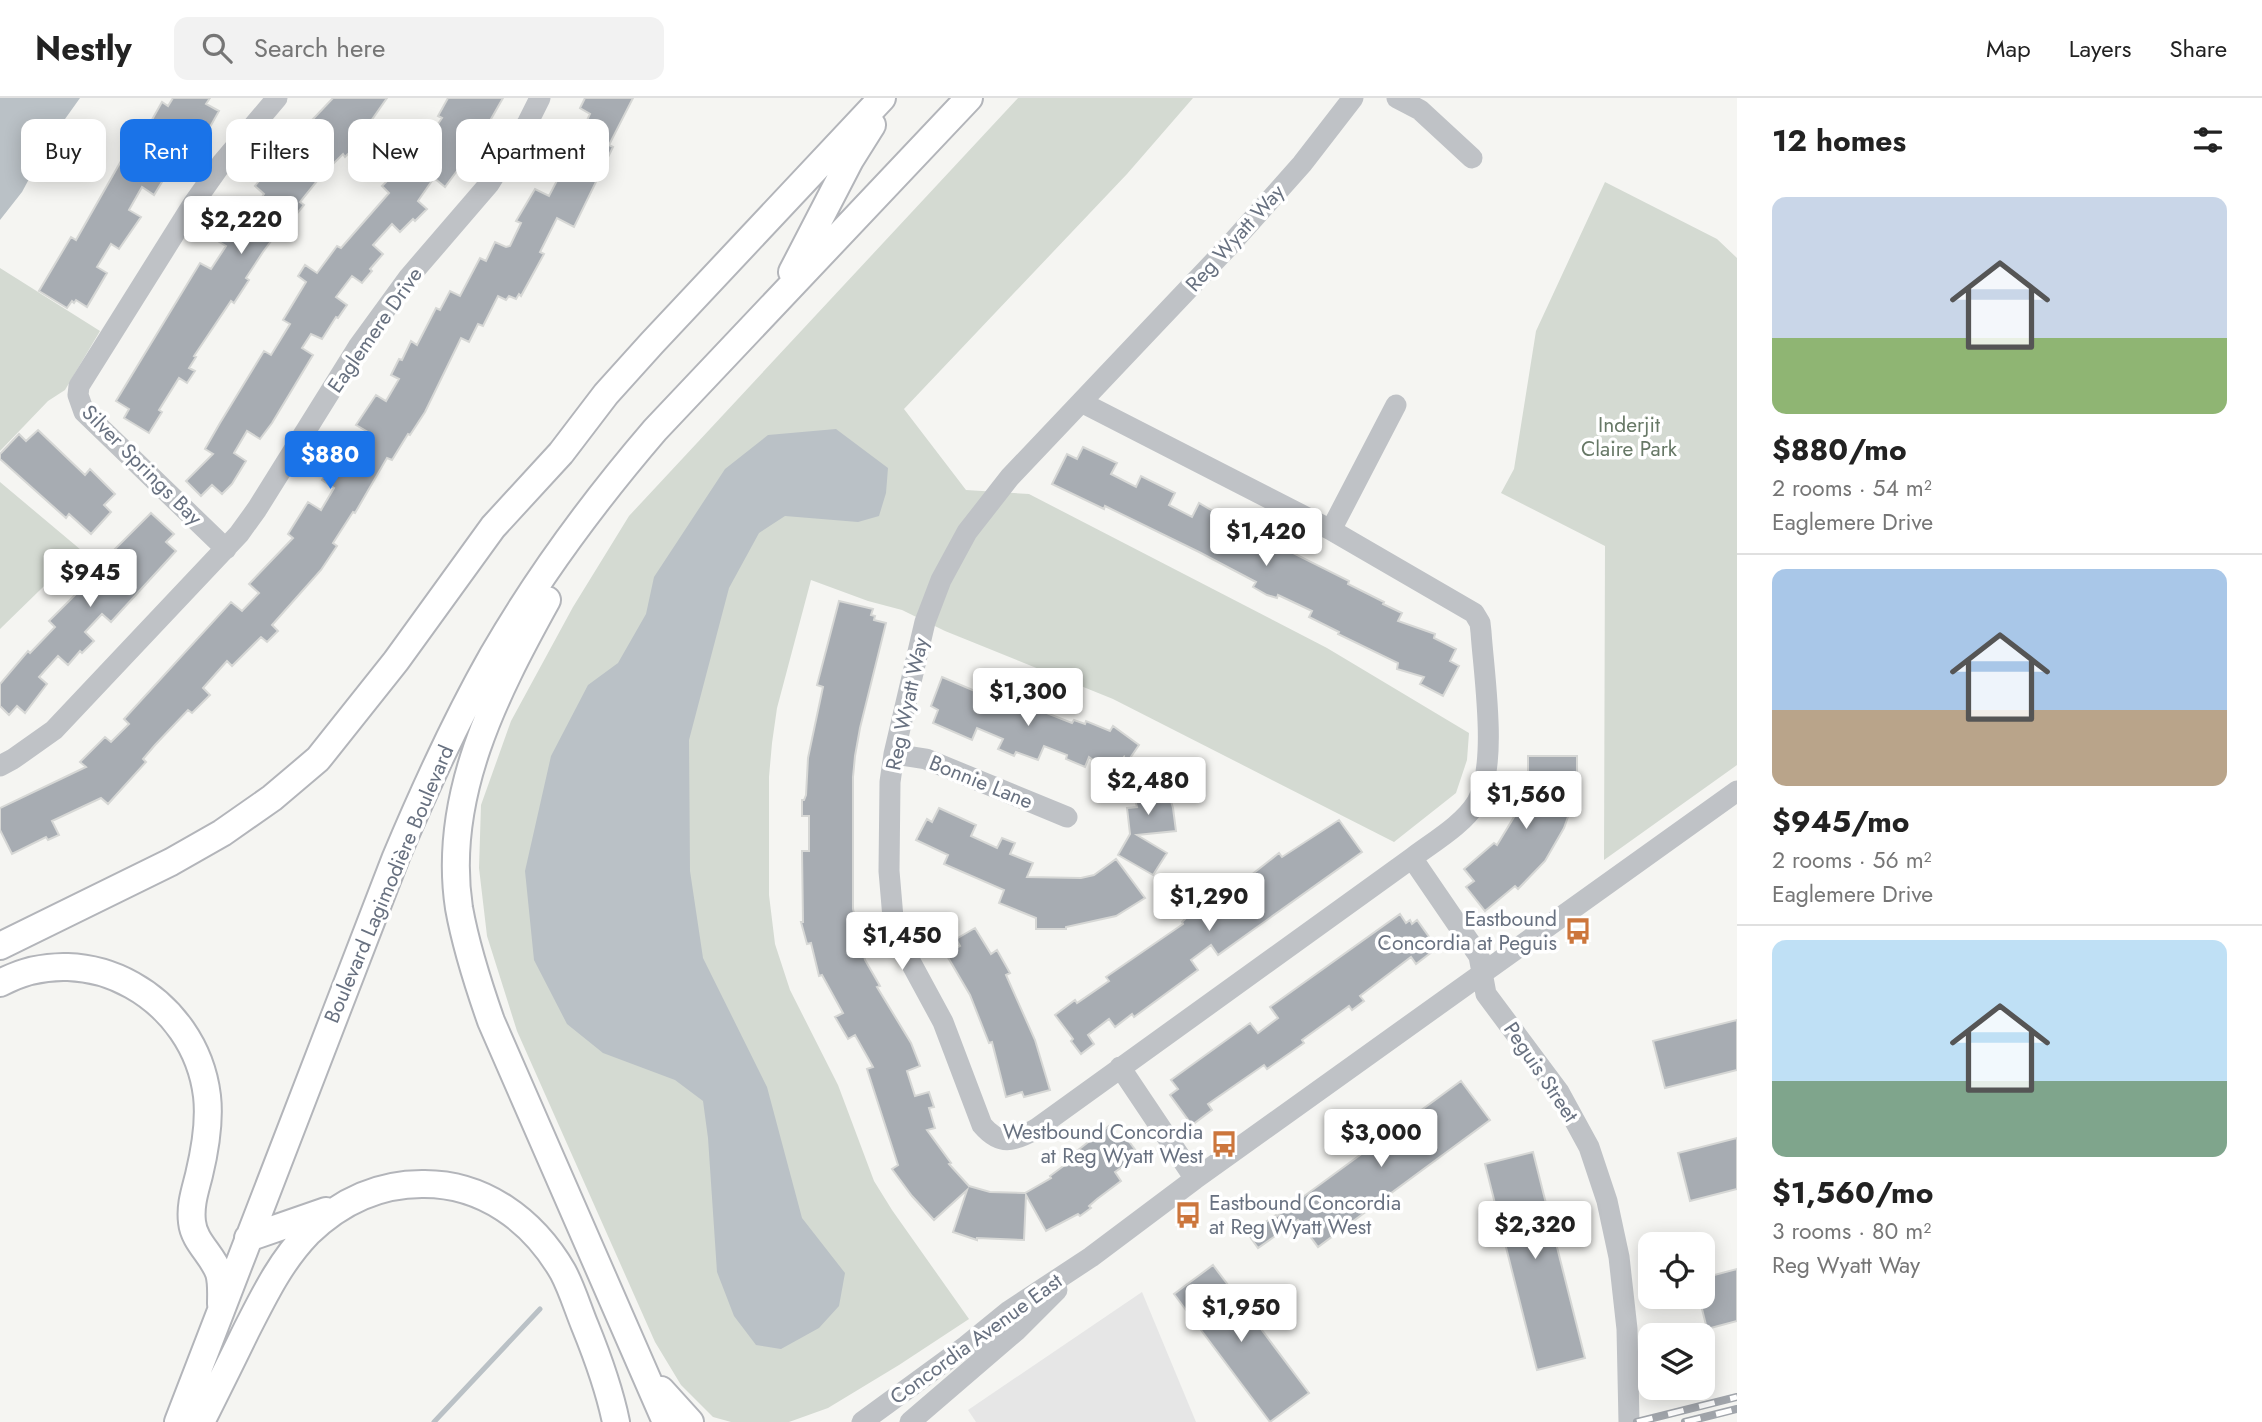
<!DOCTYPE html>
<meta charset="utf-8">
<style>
body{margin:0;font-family:Jost,sans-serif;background:#f2f2f2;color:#222;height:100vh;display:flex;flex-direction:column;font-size:26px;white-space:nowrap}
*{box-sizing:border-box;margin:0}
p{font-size:23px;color:#767676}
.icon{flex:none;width:38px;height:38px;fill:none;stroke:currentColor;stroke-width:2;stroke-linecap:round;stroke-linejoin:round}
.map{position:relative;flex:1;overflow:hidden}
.sheet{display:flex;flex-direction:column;background:#fff;width:525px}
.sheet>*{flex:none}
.guide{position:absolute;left:21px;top:21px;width:665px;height:63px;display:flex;gap:14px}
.controls{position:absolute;left:1638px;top:1134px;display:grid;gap:14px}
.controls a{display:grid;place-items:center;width:77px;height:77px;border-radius:14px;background:#fff;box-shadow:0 4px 18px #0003;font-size:35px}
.price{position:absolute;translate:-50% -60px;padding:0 16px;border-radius:7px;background:#fff;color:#222;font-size:23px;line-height:46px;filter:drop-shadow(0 2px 4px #0008)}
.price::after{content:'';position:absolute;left:50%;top:42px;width:21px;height:16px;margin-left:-10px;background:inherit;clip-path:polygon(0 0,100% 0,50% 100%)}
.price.current{background:#1a73e8;color:#fff}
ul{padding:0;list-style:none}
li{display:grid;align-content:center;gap:14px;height:371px;padding:0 35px}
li+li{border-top:2px solid #e0e0e0}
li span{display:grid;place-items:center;height:217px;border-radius:14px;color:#555}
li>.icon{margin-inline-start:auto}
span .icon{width:126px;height:126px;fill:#fffc;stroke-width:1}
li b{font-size:30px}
h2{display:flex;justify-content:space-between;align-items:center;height:84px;padding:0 35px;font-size:30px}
.tag{padding:0 24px;border-radius:14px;background:#fff;box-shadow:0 4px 18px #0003;font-size:24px;line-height:63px}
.tag.current{background:#1a73e8;color:#fff}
header{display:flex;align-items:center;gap:42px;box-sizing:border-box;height:98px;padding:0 35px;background:#fff;border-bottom:2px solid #e0e0e0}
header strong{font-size:33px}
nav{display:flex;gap:38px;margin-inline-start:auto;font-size:24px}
.search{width:490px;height:63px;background:#f2f2f2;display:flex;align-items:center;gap:18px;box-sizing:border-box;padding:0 24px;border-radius:14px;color:#767676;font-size:26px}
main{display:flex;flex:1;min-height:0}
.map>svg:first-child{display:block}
</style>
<header>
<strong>Nestly</strong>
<div class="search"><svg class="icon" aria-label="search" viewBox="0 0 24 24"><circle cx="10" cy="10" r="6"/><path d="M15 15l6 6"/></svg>Search here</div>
<nav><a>Map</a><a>Layers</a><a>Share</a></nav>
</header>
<main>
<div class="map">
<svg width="1737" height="1324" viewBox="0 0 1737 1324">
<rect width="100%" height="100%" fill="#f5f5f2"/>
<path fill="#e6e6e6" d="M1142 1194 1196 1324H976L968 1312Z"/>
<path fill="#d4dad2" d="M1018 0H1193L1127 76 904 311 966 392 1029 396 1327 550 1469 635 1467 662 1456 695 1394 744 1113 601 945 533 902 512 868 503 811 482 777 610 772 645 769 679V797L775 846 790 892 838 987 874 1083 892 1112 969 1221 899 1267 828 1310 789 1324H731L713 1319 681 1287 655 1244 517 933 487 838 479 770 481 707 511 623 573 509 629 418Z
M1605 84 1717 141 1737 160V667L1604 762 1605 448 1501 395 1514 371 1536 233Z
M0 170 100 233 65 292 48 303 0 353Z
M0 384 81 452 0 531Z"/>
<path fill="#bac1c6" d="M0 0H80L50 42 22 94 0 122Z
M836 331 888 370 886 395 879 418 858 424 785 418 759 435 729 490 689 642 690 773 703 860 767 989 802 1120 845 1175 839 1208 819 1230 781 1251 756 1247 734 1218 717 1174 708 1040 703 1003 675 982 603 955 567 926 534 862 525 773 551 658 588 587 618 565 646 516 654 479 725 371 768 337Z"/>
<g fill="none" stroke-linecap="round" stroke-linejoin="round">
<path stroke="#bac1c6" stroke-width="5" d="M434 1324 540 1211"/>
</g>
<path fill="#a7acb2" stroke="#d6d7d5" stroke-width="2" d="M173 0H210L206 6 219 13 210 29 206 27 196 44 187 39 173 62 178 65 169 81 165 79 154 97 142 89 129 112 141 119 119 151 111 146 97 169 107 175 87 209 76 202 74 205 72 203 67 210 39 193 71 139 76 142 121 63 127 66 162 4 168 8Z
M333 0H387L362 36 365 39 345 59 343 56 321 78 300 104 304 107 286 129 283 127 263 154 246 180 249 182 234 205 231 203 194 258 196 259 189 270 195 273 187 285 179 280 159 312 162 314 149 335 124 320 129 311 116 303 200 165 211 171 226 148 216 142 225 128 238 112 249 119 264 101 262 99 264 96 255 88 277 60 288 69 305 49 295 40Z
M448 0H503L483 35 472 28 458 52 468 58 445 89 434 80 420 100 418 103 427 111 415 123 413 121 400 134 392 126 373 147 383 156 370 171 372 173 362 185 352 178 336 199 347 207 338 220 336 219 322 241 311 236 302 250 313 257 272 325 260 341 247 333 234 355 246 363 232 386 222 396 212 387 201 398 186 383 213 356 205 351 220 325 264 253 271 257 290 226 283 222 306 184 298 178 305 167 317 175 337 148 341 150 389 95 382 88 399 71 406 77 427 50 424 47 442 20 438 18Z
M585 0H633L609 47 613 49 574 129 557 120 540 154 544 156 521 198 519 196 516 201 509 198 506 202 498 198 483 228 478 226 469 244 461 240 425 314 410 337 408 336 392 362 387 360 355 415 353 414 333 445 337 448 321 472 272 527 278 533 267 544 261 539 232 568 227 563 203 590 210 597 192 615 188 612 155 647 143 661 146 664 108 706 101 700 52 723 59 737 48 742 46 739 12 756 0 732V710L86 669 80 664 105 639 111 644 129 626 124 621 231 504 242 513 259 495 249 486 293 440 288 436 308 404 321 412 334 390 322 382 343 349 354 356 368 334 356 327 376 297 386 303 399 281 391 277 399 261 402 262 411 243 417 247 436 210 440 212 450 193 460 198 480 160 486 163 495 144 506 149 510 148 521 125 516 123 535 91 549 98 561 75 549 69 566 35 578 41 590 16 580 10Z
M38 332 85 377 90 371 115 396 104 407 111 414 91 436 69 416 66 420 0 361V356L19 336 26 343Z
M1083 349 1117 365 1111 376 1136 389 1141 378 1175 395 1169 407 1192 419 1199 405 1232 424 1226 435 1249 448 1255 436 1349 483 1348 486 1384 504 1383 506 1402 515 1398 523 1435 536 1434 540 1456 551 1450 563 1459 568 1443 598 1420 586 1424 579 1397 571 1398 565 1338 536 1339 534 1309 519 1312 513 1278 497 1277 500 1267 497 1253 489 1256 484 1199 454 1105 408 1104 411 1052 386 1067 356 1077 361Z
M151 415 174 436 166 444 176 453 111 524 102 516 85 534 94 543 82 555 80 553 68 567 58 558 39 579 47 586 25 615 17 608 9 617 0 608V586L28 553 30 555 55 529 49 523 94 478 91 475Z
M839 503 873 511 871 517 875 518 874 522 886 525 860 630 855 658 853 679V811L865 862 880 888 877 889 911 945 920 968 907 973 915 998 929 994 934 1009 929 1010 935 1030 927 1032 951 1065 949 1066 969 1088 990 1094 1025 1095 1051 1080 1050 1078 1081 1055 1078 1052 1109 1028 1119 1042 1125 1038 1139 1057 1115 1074 1121 1083 1097 1101 1089 1108 1091 1110 1080 1118 1078 1116 1046 1133 1026 1097 1024 1142 977 1140V1142L953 1134 967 1092 934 1122 912 1098 892 1071 898 1067 867 971 873 969 855 937 848 941 835 919 843 915 822 877 819 878 811 845 807 846 801 824H803L802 753H809V718H802V702H804L806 697 808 660 823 589 817 587Z
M942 579 1003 605 1014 608 1016 603 1072 625 1074 622 1085 626 1086 623 1110 633 1113 628 1139 647 1126 666 1124 659 1112 676 1089 659 1085 669 1066 661 1067 657 1044 648 1038 662 1016 654 1014 658 998 651 1003 641 977 630 972 642 933 625 938 612 931 608Z
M1528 658H1577V687H1569L1562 710 1570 713 1564 730 1545 763 1518 791 1515 788 1485 813 1466 789 1474 783 1464 771 1494 745 1497 747 1517 714 1523 694 1528 696Z
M1159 664 1173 710 1176 733 1137 737 1167 755 1153 777 1118 757 1130 736 1127 710 1137 709 1127 672Z
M939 710 976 727 971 738 997 750 1002 740 1015 745 1010 756 1033 765 1027 779 1081 780 1094 777 1116 761 1145 800 1116 818 1066 829V831H1036V820L999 805 1004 792 944 766 948 757 916 742 927 721 932 724Z
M1339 722 1362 754 1218 857 1211 847 1191 862 1198 872 1134 919 1132 916 1115 929 1109 921 1088 937 1094 946 1081 956 1071 943 1073 941 1055 917 1075 902 1077 905 1109 883 1106 879 1183 826 1182 824 1188 818 1228 789 1231 793 1279 755 1282 759Z
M1400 816 1406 825 1410 822 1412 826 1417 822 1437 850 1416 866 1411 859 1360 898 1364 903 1352 912 1349 908 1302 942 1304 945 1267 971 1264 967 1208 1006 1212 1012 1192 1027 1170 997 1178 991 1171 982 1250 925 1258 935 1278 920 1270 909Z
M975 830 991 856 997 852 1010 875 1006 877 1035 942 1050 992 1024 999 1022 994 1006 999 992 944 989 945 970 897 946 856 960 848 956 841Z
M1737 922V972L1665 990 1653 943Z
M1461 983 1490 1022 1318 1149 1298 1122 1258 1150 1248 1136 1276 1117 1277 1118Z
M1737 1040V1091L1690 1103 1678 1055Z
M1533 1054 1585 1260 1537 1272 1485 1066Z
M1213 1167 1309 1295 1270 1324 1174 1196Z
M1737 1171V1223L1707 1231 1699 1199H1703V1180Z"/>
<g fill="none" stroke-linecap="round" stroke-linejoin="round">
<defs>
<path id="major" d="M792 174 850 62 872 27
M547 502C495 596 442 699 459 810 466 849 478 886 491 923L666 1324
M0 848 171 764 222 735 272 700 318 661 396 563 493 429 561 355 606 296 652 245 882 0
M0 885C88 838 195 900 207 998 210 1024 205 1052 199 1077 195 1093 190 1107 192 1124 194 1144 212 1156 219 1175 222 1185 221 1196 221 1206
M248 1140 326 1113
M661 1292 690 1324
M178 1324 396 759C425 690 456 622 493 557 539 477 595 402 655 332L969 0
M201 1324C216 1294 231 1264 246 1233 264 1198 280 1164 308 1135 340 1104 377 1086 422 1086 483 1085 533 1122 563 1174 572 1191 578 1211 585 1228 598 1260 609 1290 616 1324"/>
</defs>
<use href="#major" stroke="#b3b5ba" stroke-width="30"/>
<path stroke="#bfc2c6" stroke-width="21" d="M1397 0 1420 12 1472 60
M1081 304 1331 432 1474 515 1480 525 1481 534C1484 578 1498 666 1477 704 1463 727 1433 744 1412 760L1036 1031C1013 1044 1000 1048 982 1027L943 924 904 852 893 820 889 773 890 684 894 656 925 524 941 482 967 434 1010 379 1229 148 1302 66 1353 0
M1331 432 1396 307
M226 451 84 314 78 297 79 288 193 106 222 65 277 0
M894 656 926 661 1067 719
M0 668 13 661 54 632 239 436 257 411 358 249 409 179 489 86 528 24 540 0
M1412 760 1479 858 1486 896 1559 994 1589 1049 1607 1103 1619 1159 1627 1231 1629 1324
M1120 969 1195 1081
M862 1324 966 1248 1009 1213 1091 1159 1195 1081 1737 693
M910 1324 1016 1233 1057 1192"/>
<use href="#major" stroke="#fff" stroke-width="26"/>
<defs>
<path id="rail" d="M1637 1324 1737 1299
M1685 1324 1737 1311"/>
</defs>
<use href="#rail" stroke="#a1a5ab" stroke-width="8"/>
<use href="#rail" stroke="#fff" stroke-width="5" stroke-dasharray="16" stroke-linecap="butt"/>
</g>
<defs>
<symbol id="bus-bare" viewBox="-9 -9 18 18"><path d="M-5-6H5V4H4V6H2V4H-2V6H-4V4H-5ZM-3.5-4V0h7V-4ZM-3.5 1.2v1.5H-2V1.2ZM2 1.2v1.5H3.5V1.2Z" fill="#cc763c" stroke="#fff" stroke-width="2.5" paint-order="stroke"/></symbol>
</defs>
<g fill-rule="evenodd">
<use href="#bus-bare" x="1559" y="814" width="38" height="38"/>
<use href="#bus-bare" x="1205" y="1027" width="38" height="38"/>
<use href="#bus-bare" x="1169" y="1098" width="38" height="38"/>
</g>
<g text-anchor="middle" stroke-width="7" stroke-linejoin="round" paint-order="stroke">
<g font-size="21" fill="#687180" stroke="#fff">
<text transform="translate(1235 140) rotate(-48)" y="7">Reg Wyatt Way</text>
<text transform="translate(375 232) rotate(-55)" y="7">Eaglemere Drive</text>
<text transform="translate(142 367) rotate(45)" y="7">Silver Springs Bay</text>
<text transform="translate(907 606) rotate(-78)" y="7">Reg Wyatt Way</text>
<text transform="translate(981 684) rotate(22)" y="7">Bonnie Lane</text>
<text transform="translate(389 786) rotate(-67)" y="7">Boulevard Lagimodière Boulevard</text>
<text transform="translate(1541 974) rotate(56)" y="7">Peguis Street</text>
<text transform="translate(976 1241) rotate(-36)" y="7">Concordia Avenue East</text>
</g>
<g font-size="21" fill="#677866" stroke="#fff">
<text x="1629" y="334">Inderjit<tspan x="1629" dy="24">Claire Park</tspan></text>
</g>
<g font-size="21" fill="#687180" stroke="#fff" text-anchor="end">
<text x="1557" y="828">Eastbound<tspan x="1557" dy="24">Concordia at Peguis</tspan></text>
<text x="1203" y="1041">Westbound Concordia<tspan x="1203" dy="24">at Reg Wyatt West</tspan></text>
<text x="1209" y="1112" text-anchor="start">Eastbound Concordia<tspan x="1209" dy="24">at Reg Wyatt West</tspan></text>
</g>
</g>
</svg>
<div class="controls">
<a><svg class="icon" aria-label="locate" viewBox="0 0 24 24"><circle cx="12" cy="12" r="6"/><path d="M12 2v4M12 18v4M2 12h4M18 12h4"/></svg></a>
<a><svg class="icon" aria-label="layers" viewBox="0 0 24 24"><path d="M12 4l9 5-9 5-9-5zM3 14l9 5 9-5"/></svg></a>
</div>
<b class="price" style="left:241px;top:158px">$2,220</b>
<b class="price current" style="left:330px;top:393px">$880</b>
<b class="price" style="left:1266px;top:470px">$1,420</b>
<b class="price" style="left:90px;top:511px">$945</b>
<b class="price" style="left:1028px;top:630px">$1,300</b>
<b class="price" style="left:1148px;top:719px">$2,480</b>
<b class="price" style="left:1526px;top:733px">$1,560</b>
<b class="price" style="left:1209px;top:835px">$1,290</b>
<b class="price" style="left:902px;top:874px">$1,450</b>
<b class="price" style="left:1381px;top:1071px">$3,000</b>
<b class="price" style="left:1535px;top:1163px">$2,320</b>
<b class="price" style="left:1241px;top:1246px">$1,950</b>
<div class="guide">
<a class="tag">Buy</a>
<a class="tag current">Rent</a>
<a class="tag">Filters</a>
<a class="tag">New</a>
<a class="tag">Apartment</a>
</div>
</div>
<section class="sheet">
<h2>12 homes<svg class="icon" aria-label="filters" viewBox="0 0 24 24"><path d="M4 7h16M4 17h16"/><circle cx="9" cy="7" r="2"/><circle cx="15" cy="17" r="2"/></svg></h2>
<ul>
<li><span style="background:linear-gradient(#c9d6e8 65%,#8fb573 0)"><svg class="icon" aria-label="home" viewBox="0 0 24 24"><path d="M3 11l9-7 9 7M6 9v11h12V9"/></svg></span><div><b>$880/mo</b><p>2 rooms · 54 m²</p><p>Eaglemere Drive</p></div></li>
<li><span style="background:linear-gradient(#a9c7e8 65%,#b9a48a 0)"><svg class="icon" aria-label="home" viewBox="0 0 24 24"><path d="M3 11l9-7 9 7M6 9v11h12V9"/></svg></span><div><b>$945/mo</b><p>2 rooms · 56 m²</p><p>Eaglemere Drive</p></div></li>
<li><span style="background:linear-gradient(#bfe0f5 65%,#7fa58c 0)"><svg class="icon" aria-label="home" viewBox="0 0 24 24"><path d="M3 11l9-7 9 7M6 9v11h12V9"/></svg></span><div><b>$1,560/mo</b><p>3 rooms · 80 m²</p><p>Reg Wyatt Way</p></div></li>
</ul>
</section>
</main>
